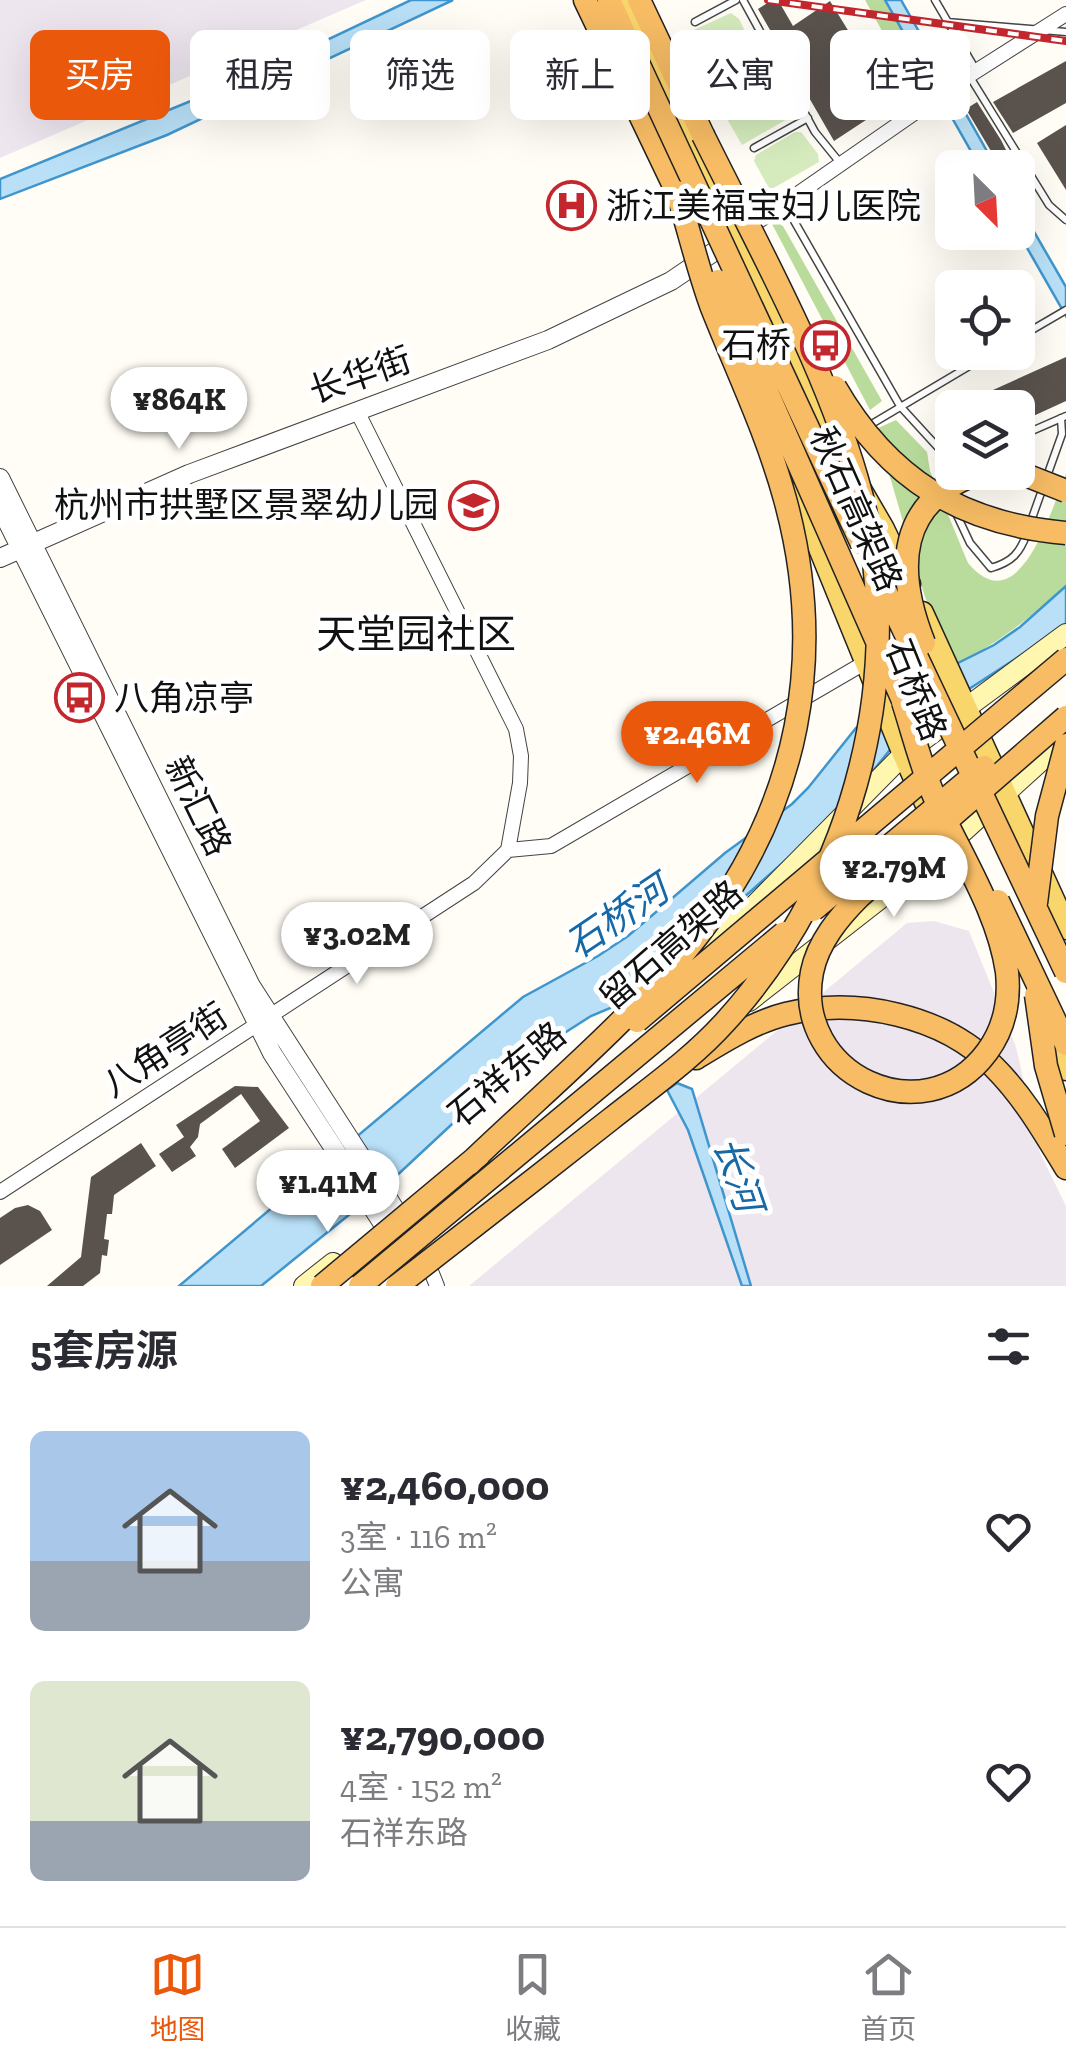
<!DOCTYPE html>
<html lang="zh">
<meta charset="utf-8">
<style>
body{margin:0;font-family:"Zilla Slab","Noto Sans SC",serif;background:#f2f2f3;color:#2b2b33;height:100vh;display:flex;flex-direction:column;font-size:38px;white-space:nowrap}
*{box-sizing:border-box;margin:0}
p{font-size:32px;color:#7c7c81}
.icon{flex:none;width:55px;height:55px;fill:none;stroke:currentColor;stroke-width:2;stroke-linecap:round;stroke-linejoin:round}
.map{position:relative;height:1286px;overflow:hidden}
.panel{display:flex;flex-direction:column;background:#fff;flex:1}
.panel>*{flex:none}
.guide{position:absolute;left:30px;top:30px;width:1008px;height:90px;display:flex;gap:20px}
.needle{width:65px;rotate:156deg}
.buttons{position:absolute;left:935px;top:150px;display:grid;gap:20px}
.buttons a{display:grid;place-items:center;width:100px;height:100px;border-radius:15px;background:#fff;box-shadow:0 10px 40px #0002;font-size:50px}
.price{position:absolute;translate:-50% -85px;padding:0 22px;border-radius:35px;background:#fff;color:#222;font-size:32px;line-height:65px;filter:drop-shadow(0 2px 5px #0008)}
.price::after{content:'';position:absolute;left:50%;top:60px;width:30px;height:22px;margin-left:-15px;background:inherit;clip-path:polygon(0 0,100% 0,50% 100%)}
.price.active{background:#ea580c;color:#fff}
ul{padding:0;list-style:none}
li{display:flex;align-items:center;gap:30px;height:250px;padding:0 30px}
li span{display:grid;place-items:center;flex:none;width:280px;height:200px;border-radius:15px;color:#555}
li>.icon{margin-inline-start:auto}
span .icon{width:120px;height:120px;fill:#fffc;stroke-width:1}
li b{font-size:42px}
h2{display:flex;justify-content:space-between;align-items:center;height:120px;padding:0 30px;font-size:42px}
.tag{padding:0 35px;border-radius:15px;background:#fff;box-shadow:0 10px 40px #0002;font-size:35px;line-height:90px}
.tag.active{background:#ea580c;color:#fff}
.menu{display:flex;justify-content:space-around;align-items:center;height:140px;border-top:2px solid #e1e1e2;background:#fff;font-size:28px;color:#7c7c81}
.menu a{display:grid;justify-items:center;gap:5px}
.menu .active{color:#ea580c}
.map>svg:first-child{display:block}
</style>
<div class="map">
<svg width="1066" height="1286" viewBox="0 0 1066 1286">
<rect width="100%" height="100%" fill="#fffdf5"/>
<path fill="#eee6ef" d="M0 0H366L0 158Z
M934 921 969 931 1016 1047 1040 1153 1066 1206V1286H469L907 923Z"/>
<path fill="#d5ebbd" d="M731 13 739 19 757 56 750 63 711 83 685 34Z
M764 75 771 77 789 111V118L742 145 722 110 723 103Z
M795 132H801L818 154 819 162 770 190 754 161 756 155Z"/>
<path fill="#b9dc9c" d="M865 0H885L931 81 914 89Z
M779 219 882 401 870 410 772 224Z
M896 420 927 452 930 471 968 563C1019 624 1051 510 1066 474V586C1030 618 998 643 955 665L925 597 876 429Z"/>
<path fill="#b9e0f7" stroke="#3f96cf" stroke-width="2.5" d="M411 0H453L167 135 0 199V179L247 78Z
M885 0H901L996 167H980Z
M1018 204 1066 287V316L1018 232Z
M1066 586V626L906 730 839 813 627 1001 591 1016 566 1032 494 1085 392 1180 261 1286H179L523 997 598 956 628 936 725 853 792 804 808 788 856 728 948 668 994 645 1020 627Z
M677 1083 692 1089 751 1286H742L688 1130 667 1090Z"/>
<path fill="#5a524d" d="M772 0H778L793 26 830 1 854 40 863 36 883 74 890 71 904 95 834 141 758 9Z
M1066 61V103L1013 133 993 102Z
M977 102 1001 140 1015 168H1001L966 109Z
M1066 125V190L1037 143Z
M1066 357V401L1018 423V408H953Z
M235 1086 258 1087 289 1128 235 1168 222 1149 260 1121 241 1094 200 1124 198 1137 190 1147 196 1156 172 1172 159 1154 184 1137 176 1125Z
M141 1143 156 1166 114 1195 112 1214H107L104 1239 109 1240 107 1256 102 1255 100 1273 83 1286H47L81 1257 91 1177Z
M28 1205 40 1211 52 1230 0 1265V1218L15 1208Z"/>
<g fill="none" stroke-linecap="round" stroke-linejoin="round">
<defs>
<path id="service" d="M743 0 815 132 841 164
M935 0 976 70
M695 22 736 0
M947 22 1066 32
M970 77 1049 205 1066 220
M725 87 775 58
M754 148 808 118
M785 205 900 406 943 453 952 457
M1018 338 1066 310
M870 425 993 352
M1018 437 1066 416
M943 453 940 478 943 486
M955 511 970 543 991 568C1012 562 1020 553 1027 533
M1031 521 1062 434 1061 418"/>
<path id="minor" d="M743 232 959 82 1066 14
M508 850 551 846 866 662
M0 1192 474 883 508 850 520 783 521 756 516 729 357 411
M431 1271 437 1286"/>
<path id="tertiary" d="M0 478 251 986 407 1228
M0 507 272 1053 383 1224 398 1239
M0 558 189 474 548 340 671 281 730 241"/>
<path id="secondary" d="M676 973 745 915 904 754 1066 634
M749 1001 946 847 1066 738
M304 1286 333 1263"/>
<path id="primary" d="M623 0 829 436 883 529 909 584
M777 443 904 754 946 847 962 872
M922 613 1066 928
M1044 1023 1066 1069"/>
<path id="trunk" d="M585 0 677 192
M609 0 625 35
M639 0 703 135
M696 1058C724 1041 754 1022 786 1014 856 997 943 1015 994 1067 1024 1097 1044 1132 1066 1168"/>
</defs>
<use href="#service" stroke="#444" stroke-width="9"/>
<use href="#minor" stroke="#444" stroke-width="16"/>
<use href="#tertiary" stroke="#444" stroke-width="20"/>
<use href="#secondary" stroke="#333" stroke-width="22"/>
<use href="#primary" stroke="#222" stroke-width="25"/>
<use href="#trunk" stroke="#222" stroke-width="25"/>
<use href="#service" stroke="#fff" stroke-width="6"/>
<use href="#minor" stroke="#fff" stroke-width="14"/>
<use href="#tertiary" stroke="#fff" stroke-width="18"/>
<use href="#secondary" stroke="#fff6b0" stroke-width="20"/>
<use href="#primary" stroke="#f9d66b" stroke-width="22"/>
<use href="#trunk" stroke="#f7bc64" stroke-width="22"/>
<defs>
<path id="rail" d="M768 0 1066 41"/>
</defs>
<use href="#rail" stroke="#c4262e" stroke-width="8"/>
<use href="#rail" stroke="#fff" stroke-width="4" stroke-dasharray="11" stroke-linecap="butt"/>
<defs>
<path id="trunk-bridge" d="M625 35 862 544
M718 281 909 714
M835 387C888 479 961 524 1066 533
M1018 472 1066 491
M881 582 1066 972
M924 643C895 570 896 500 982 472
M903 702C913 733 921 766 934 796 959 853 998 910 1007 972 1010 1001 1004 1029 987 1052 924 1137 792 1074 812 972 818 942 839 917 860 896L1066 717
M998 901 1066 1044
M1036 903 1047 816 1066 745
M813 910 984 767
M1036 995 1046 1066 1066 1134
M637 1021 1066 659
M469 1164C546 1090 633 1019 699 934 799 805 828 656 785 499 767 433 737 371 712 308 698 270 689 230 677 192
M322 1286 479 1155
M360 1286 784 933
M397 1286C468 1231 540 1175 611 1119 650 1088 693 1058 726 1021 855 879 912 666 857 479 823 362 757 244 703 135"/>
</defs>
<use href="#trunk-bridge" stroke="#222" stroke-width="25" stroke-linecap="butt"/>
<use href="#trunk-bridge" stroke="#f7bc64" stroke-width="22"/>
</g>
<defs>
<symbol id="hospital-ring" viewBox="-11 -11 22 22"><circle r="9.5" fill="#fff" stroke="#c4262e" stroke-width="1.5"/><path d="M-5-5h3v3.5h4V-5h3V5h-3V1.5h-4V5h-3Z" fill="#c4262e"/></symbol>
<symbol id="bus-ring" viewBox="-11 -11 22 22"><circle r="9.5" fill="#fff" stroke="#c4262e" stroke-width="1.5"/><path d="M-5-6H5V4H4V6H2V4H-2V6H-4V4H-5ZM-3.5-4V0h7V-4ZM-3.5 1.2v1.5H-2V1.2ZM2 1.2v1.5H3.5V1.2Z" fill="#c4262e"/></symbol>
<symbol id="school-ring" viewBox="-11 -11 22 22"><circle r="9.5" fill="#fff" stroke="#c4262e" stroke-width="1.5"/><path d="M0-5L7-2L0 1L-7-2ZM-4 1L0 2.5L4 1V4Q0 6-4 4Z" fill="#c4262e"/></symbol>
</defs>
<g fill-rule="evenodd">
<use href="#hospital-ring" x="544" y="178" width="55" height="55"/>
<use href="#bus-ring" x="798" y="318" width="55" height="55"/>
<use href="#school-ring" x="446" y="478" width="55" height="55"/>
<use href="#bus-ring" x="52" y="670" width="55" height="55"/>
</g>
<g text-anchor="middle" stroke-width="10" stroke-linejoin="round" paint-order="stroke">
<g font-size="35" fill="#111" stroke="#fff" text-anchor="start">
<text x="606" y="218">浙江美福宝妇儿医院</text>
<text x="791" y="357" text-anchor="end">石桥</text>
<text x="439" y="517" text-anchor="end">杭州市拱墅区景翠幼儿园</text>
<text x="114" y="710">八角凉亭</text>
</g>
<g font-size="35" fill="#111" stroke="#fff">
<text transform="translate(360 375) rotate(-19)" y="12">长华街</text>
<text transform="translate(856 509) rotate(66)" y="12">秋石高架路</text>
<text transform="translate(916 690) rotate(68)" y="12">石桥路</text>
<text transform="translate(198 806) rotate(64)" y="12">新汇路</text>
<text transform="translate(671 945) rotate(-41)" y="12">留石高架路</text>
<text transform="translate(165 1050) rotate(-33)" y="12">八角亭街</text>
<text transform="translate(507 1074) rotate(-40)" y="12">石祥东路</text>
</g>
<g font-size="38" font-style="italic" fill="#1768a6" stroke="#fff">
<text transform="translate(617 917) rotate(-34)" y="13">石桥河</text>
<text transform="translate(738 1174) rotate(71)" y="13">长河</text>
</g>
<g font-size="40" fill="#111" stroke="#fff">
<text x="416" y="648">天堂园社区</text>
</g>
</g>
</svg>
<div class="buttons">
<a><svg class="needle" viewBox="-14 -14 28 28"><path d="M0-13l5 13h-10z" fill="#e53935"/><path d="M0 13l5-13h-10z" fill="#7c7c81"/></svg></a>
<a><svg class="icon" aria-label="locate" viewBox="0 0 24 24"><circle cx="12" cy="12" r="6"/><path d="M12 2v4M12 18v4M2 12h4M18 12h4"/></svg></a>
<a><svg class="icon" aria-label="layers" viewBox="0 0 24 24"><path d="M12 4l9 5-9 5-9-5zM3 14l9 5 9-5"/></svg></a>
</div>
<b class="price" style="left:179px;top:452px">¥864K</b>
<b class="price active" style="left:697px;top:786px">¥2.46M</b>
<b class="price" style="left:894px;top:920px">¥2.79M</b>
<b class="price" style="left:357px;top:987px">¥3.02M</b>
<b class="price" style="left:328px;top:1235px">¥1.41M</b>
<div class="guide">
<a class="tag active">买房</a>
<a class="tag">租房</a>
<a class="tag">筛选</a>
<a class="tag">新上</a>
<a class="tag">公寓</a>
<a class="tag">住宅</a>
</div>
</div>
<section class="panel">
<h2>5套房源<svg class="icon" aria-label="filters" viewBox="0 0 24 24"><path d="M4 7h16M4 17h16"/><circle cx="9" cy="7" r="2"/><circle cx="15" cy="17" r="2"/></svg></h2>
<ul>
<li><span style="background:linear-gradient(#a9c7e8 65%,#9aa5b1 0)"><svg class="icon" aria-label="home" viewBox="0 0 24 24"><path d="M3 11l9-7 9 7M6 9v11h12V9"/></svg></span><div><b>¥2,460,000</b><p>3室 · 116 m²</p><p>公寓</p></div><svg class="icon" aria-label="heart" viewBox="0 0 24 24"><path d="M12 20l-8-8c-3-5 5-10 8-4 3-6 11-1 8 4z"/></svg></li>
<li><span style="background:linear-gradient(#dfe7d0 70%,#9aa5b1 0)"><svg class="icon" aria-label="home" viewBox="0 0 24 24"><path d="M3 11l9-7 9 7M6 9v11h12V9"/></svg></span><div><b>¥2,790,000</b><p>4室 · 152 m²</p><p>石祥东路</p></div><svg class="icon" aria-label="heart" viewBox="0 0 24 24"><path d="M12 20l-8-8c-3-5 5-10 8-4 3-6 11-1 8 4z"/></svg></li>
</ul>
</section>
<nav class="menu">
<a class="active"><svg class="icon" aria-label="map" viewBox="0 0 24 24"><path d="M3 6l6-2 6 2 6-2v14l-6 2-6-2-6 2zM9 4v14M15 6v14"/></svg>地图</a>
<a><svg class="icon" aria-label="saved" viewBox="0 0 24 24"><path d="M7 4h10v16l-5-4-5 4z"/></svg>收藏</a>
<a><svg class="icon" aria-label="home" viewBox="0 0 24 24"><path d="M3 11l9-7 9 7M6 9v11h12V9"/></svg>首页</a>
</nav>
